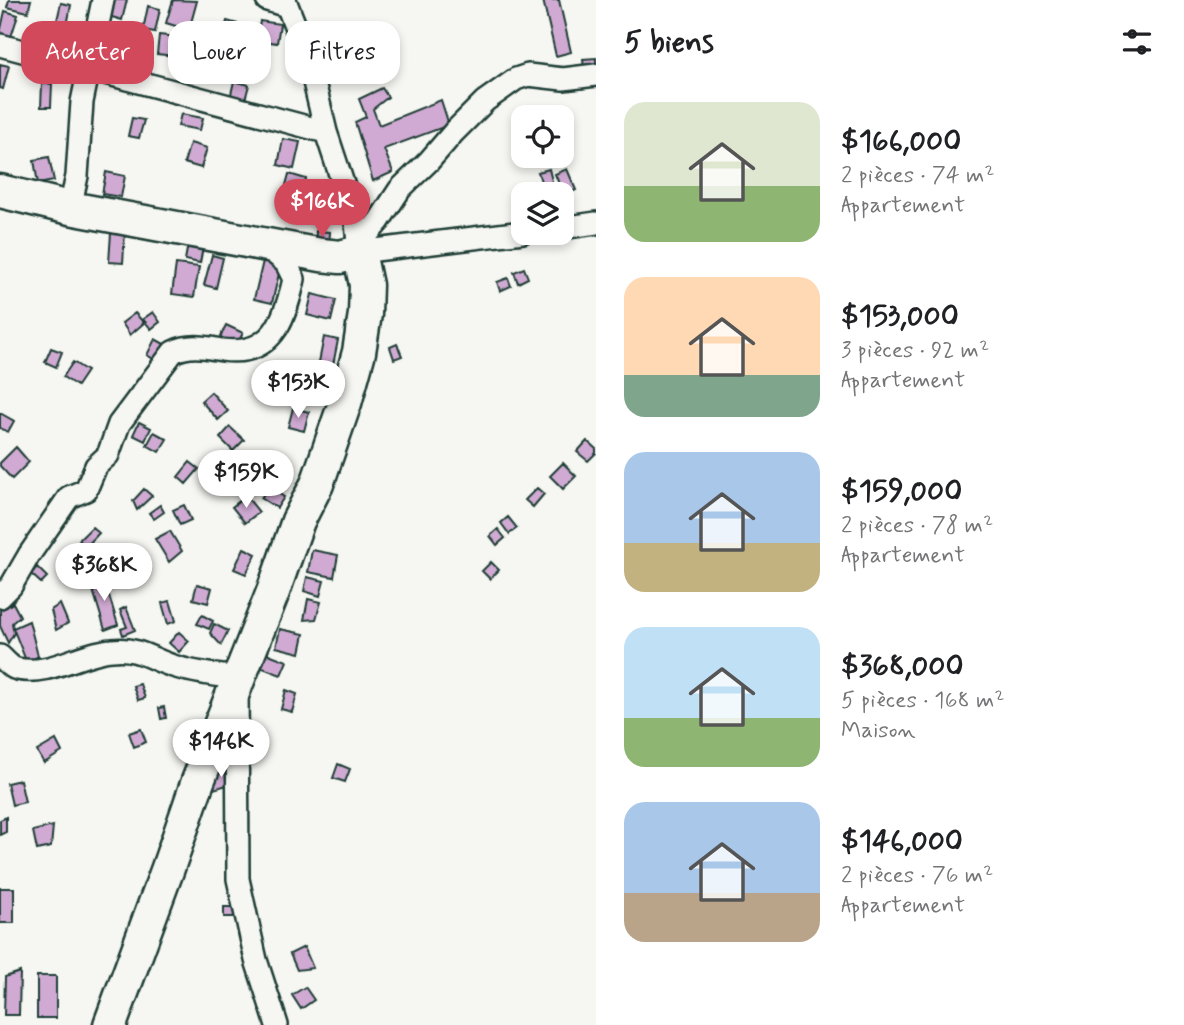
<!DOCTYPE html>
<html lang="fr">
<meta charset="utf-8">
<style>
body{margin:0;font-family:Mynerve,sans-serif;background:#f6f6f6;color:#202124;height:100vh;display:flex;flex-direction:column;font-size:26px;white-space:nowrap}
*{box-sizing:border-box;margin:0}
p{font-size:23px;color:#757577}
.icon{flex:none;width:38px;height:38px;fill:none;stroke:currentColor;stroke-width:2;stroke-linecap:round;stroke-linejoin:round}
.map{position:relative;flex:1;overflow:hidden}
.side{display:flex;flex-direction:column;background:#fff;width:588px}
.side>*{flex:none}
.guide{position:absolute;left:21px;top:21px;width:469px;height:63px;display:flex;gap:14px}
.controls{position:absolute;left:511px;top:105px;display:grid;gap:14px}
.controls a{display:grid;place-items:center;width:63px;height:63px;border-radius:14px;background:#fff;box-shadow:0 4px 10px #0003;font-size:35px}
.price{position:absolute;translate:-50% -60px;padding:0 16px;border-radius:24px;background:#fff;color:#222;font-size:23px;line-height:46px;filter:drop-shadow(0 2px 4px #0008)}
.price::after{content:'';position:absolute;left:50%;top:42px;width:21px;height:16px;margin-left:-10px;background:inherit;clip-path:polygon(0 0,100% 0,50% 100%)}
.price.selected{background:#d1495b;color:#fff}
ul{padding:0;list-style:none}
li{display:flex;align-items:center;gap:21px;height:175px;padding:0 28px}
li span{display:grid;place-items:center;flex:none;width:196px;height:140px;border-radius:21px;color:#555}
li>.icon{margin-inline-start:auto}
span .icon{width:84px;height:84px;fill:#fffc;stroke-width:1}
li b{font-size:30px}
h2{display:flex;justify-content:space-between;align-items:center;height:84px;padding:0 28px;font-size:30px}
.chip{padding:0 24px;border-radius:21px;background:#fff;box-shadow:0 4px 10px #0003;font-size:24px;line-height:63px}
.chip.selected{background:#d1495b;color:#fff}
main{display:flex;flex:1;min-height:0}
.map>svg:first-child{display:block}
</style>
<main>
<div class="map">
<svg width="596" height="1025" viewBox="0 0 596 1025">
<rect width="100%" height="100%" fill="#f6f6f2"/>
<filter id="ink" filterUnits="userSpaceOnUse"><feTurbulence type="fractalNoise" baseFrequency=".0143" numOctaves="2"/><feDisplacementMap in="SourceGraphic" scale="14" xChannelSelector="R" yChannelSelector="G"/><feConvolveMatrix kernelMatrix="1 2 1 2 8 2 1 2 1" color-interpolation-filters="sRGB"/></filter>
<g filter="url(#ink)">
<path fill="#d0aad3" stroke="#1f3d34" stroke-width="2" d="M9 0H31L28 12 7 7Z
M106 0H127L122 20 102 14Z
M173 0 197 1 189 30 166 23Z
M543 0H559L571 52 556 56Z
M61 3 71 5 66 31 55 29Z
M148 6 160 9 155 32 143 30Z
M5 11 18 15 11 37 0 33Z
M227 21 245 26 240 45 222 40Z
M260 21 280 24 277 43 257 40Z
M99 31 116 35 111 62 94 58Z
M159 35 177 37 175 56 157 54Z
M212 51 254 63 251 73 221 65 218 75 206 71Z
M596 58V69L584 70 583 59Z
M0 64 9 66 3 89 0 88Z
M234 81 249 85 243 107 229 103Z
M42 83 52 84 51 107H41Z
M382 88 388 97 373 109 379 125 441 100 449 125 384 149 393 172 373 181 355 122 366 117 359 99Z
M181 114 203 118 200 130 178 126Z
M132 118 144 120 139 138 128 136Z
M283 139 300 142 294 169 278 165Z
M190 143 207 148 201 168 184 163Z
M49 157 54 181 38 184 34 160Z
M549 169 553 185 543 188 538 172Z
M567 169 576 190 564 196 555 174Z
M106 172 125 176 121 197 102 194Z
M289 174 306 179 304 190 286 185Z
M316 231 330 232 329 247 315 246Z
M111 233H125L123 263 109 262Z
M188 244 203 247 200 263 185 260Z
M212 255 223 258 216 288 204 285Z
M263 261 281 265 272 303 254 299Z
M176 264 199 267 194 297 172 294Z
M524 268 528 278 518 283 514 272Z
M508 278 511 286 500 291 497 282Z
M312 294 336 300 331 321 307 315Z
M153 312 160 322 151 329 143 319Z
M135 313 144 323 130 335 122 323Z
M226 325 243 333 236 346 220 338Z
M324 337 338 340 332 370 318 367Z
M155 339 166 345 157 361 147 355Z
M397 344 402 356 394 359 390 347Z
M51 348 62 352 56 367 45 362Z
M73 362 87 371 77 386 63 377Z
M266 367 277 370 272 386 261 383Z
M211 392 228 411 218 420 201 401Z
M293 408 309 412 304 431 288 427Z
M0 413 14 421 8 432 0 428Z
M139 422 151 428 145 441 133 435Z
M230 427 244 440 233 451 220 438Z
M154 432 167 439 159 452 147 445Z
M587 441 596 449V453L588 461 577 452Z
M16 447 29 462 12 479 0 466V463Z
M277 459 289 467 282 477 270 469Z
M190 462 199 469 186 484 178 477Z
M563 463 576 476 563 489 550 476Z
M269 487 284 497 277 508 261 498Z
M537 488 544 494 533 507 525 500Z
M144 489 152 496 137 510 133 501Z
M246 496 259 512 245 523 232 507Z
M160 505 164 512 154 519 149 513Z
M184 505 191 520 180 525 173 510Z
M508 517 517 528 509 534 501 523Z
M92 527 99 533 86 547 79 540Z
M498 529 505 538 497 545 490 536Z
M170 531 182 551 169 562 155 539Z
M244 548 256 554 246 574 234 569Z
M312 550 338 555 334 577 308 572Z
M491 562 499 570 490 579 482 571Z
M37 567 47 577 41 583 31 574Z
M103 576 118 625 105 630 90 580Z
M307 577 324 581 320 596 304 591Z
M197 584 212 588 208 603 193 599Z
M308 599 321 602 316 619 304 620Z
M170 601 176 621 168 624 162 603Z
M13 603 20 616 12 623 14 633 8 643 0 626V610Z
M60 604 68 623 56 630 51 610Z
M126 607 135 630 123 635 121 629 127 627 120 610Z
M202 615 213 621 209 629 197 624Z
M29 621 38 656 27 663 13 628Z
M214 624 228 631 221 645 210 633Z
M280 629 304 634 300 653 276 647Z
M179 632 189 641 179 652 169 643Z
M266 653 287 661 281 675 260 667Z
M140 684 145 698 138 700 133 686Z
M286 690 297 694 292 712 281 709Z
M164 707 166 718 161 719 159 708Z
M141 729 146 742 134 747 129 733Z
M56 740 62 752 44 763 37 751Z
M338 764 350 769 345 782 333 778Z
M227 770 230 784 214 789V773Z
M20 780 25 802 12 805 7 783Z
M6 817V832L0 835V820Z
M53 826 51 847 37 850 33 831Z
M0 888H14V923H0Z
M224 907H235V917H224Z
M304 947 313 968 297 970 290 954Z
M20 972 19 1015H4L5 977Z
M37 976H56V1018H37Z
M305 987 314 1000 301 1009 292 995Z"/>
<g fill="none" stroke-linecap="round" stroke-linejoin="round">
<defs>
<path id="street" d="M267 0 287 6
M285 0 309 61 326 132 356 223 359 252 523 232
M0 45 326 132
M70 208 77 176 82 102 103 0
M562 228 596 223
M358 245 379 221 400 189 429 161 454 132 485 101 516 79 528 75 563 79 596 75
M0 597 11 586 29 555 69 497 86 490 96 466 108 455 119 424 173 352C190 344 204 347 222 350 272 357 285 320 294 279L286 263 267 247
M0 656C5 660 11 668 17 669 50 676 81 652 112 650 139 647 150 659 173 666 194 673 216 675 237 678L238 879 256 960 277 1025"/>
<path id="secondary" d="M0 191 70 208 321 255 340 257 359 252 366 285 365 314 359 352 345 403 317 484 298 521 273 592 198 781 168 868 110 1025"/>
</defs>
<use href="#street" stroke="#1f3d34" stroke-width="26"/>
<use href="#secondary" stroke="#1f3d34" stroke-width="37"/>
<use href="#street" stroke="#f6f6f2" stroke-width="21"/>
<use href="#secondary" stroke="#f6f6f2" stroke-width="32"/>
</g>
</g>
</svg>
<div class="controls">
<a><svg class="icon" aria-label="locate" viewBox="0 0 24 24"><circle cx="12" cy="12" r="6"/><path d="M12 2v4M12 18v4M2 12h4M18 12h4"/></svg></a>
<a><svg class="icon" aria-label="layers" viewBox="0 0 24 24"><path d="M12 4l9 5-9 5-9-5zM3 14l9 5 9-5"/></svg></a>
</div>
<b class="price selected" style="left:322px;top:239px">$166K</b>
<b class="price" style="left:298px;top:420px">$153K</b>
<b class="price" style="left:246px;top:510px">$159K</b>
<b class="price" style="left:104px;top:603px">$368K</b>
<b class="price" style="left:221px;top:779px">$146K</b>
<div class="guide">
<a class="chip selected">Acheter</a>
<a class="chip">Louer</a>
<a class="chip">Filtres</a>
</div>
</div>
<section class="side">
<h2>5 biens<svg class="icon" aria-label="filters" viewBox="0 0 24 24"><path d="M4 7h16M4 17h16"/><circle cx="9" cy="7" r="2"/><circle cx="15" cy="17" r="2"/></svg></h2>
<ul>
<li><span style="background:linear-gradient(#dfe7d0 60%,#8fb573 0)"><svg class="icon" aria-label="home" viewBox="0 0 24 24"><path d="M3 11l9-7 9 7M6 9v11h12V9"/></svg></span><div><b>$166,000</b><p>2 pièces · 74 m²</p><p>Appartement</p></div></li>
<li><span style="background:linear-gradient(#ffd9b3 70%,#7fa58c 0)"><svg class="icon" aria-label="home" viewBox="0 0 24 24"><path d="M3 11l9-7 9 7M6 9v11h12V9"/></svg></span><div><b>$153,000</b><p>3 pièces · 92 m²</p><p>Appartement</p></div></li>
<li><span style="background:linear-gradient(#a9c7e8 65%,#c2b280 0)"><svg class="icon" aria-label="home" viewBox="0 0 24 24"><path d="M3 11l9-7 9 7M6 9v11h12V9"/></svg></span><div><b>$159,000</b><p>2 pièces · 78 m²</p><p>Appartement</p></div></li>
<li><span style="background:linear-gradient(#bfe0f5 65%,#8fb573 0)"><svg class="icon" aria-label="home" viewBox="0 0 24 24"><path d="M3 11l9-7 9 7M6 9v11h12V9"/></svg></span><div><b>$368,000</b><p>5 pièces · 168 m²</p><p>Maison</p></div></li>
<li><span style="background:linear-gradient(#a9c7e8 65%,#b9a48a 0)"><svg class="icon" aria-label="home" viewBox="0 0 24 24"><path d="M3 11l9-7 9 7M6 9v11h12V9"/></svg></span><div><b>$146,000</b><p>2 pièces · 76 m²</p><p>Appartement</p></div></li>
</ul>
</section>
</main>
